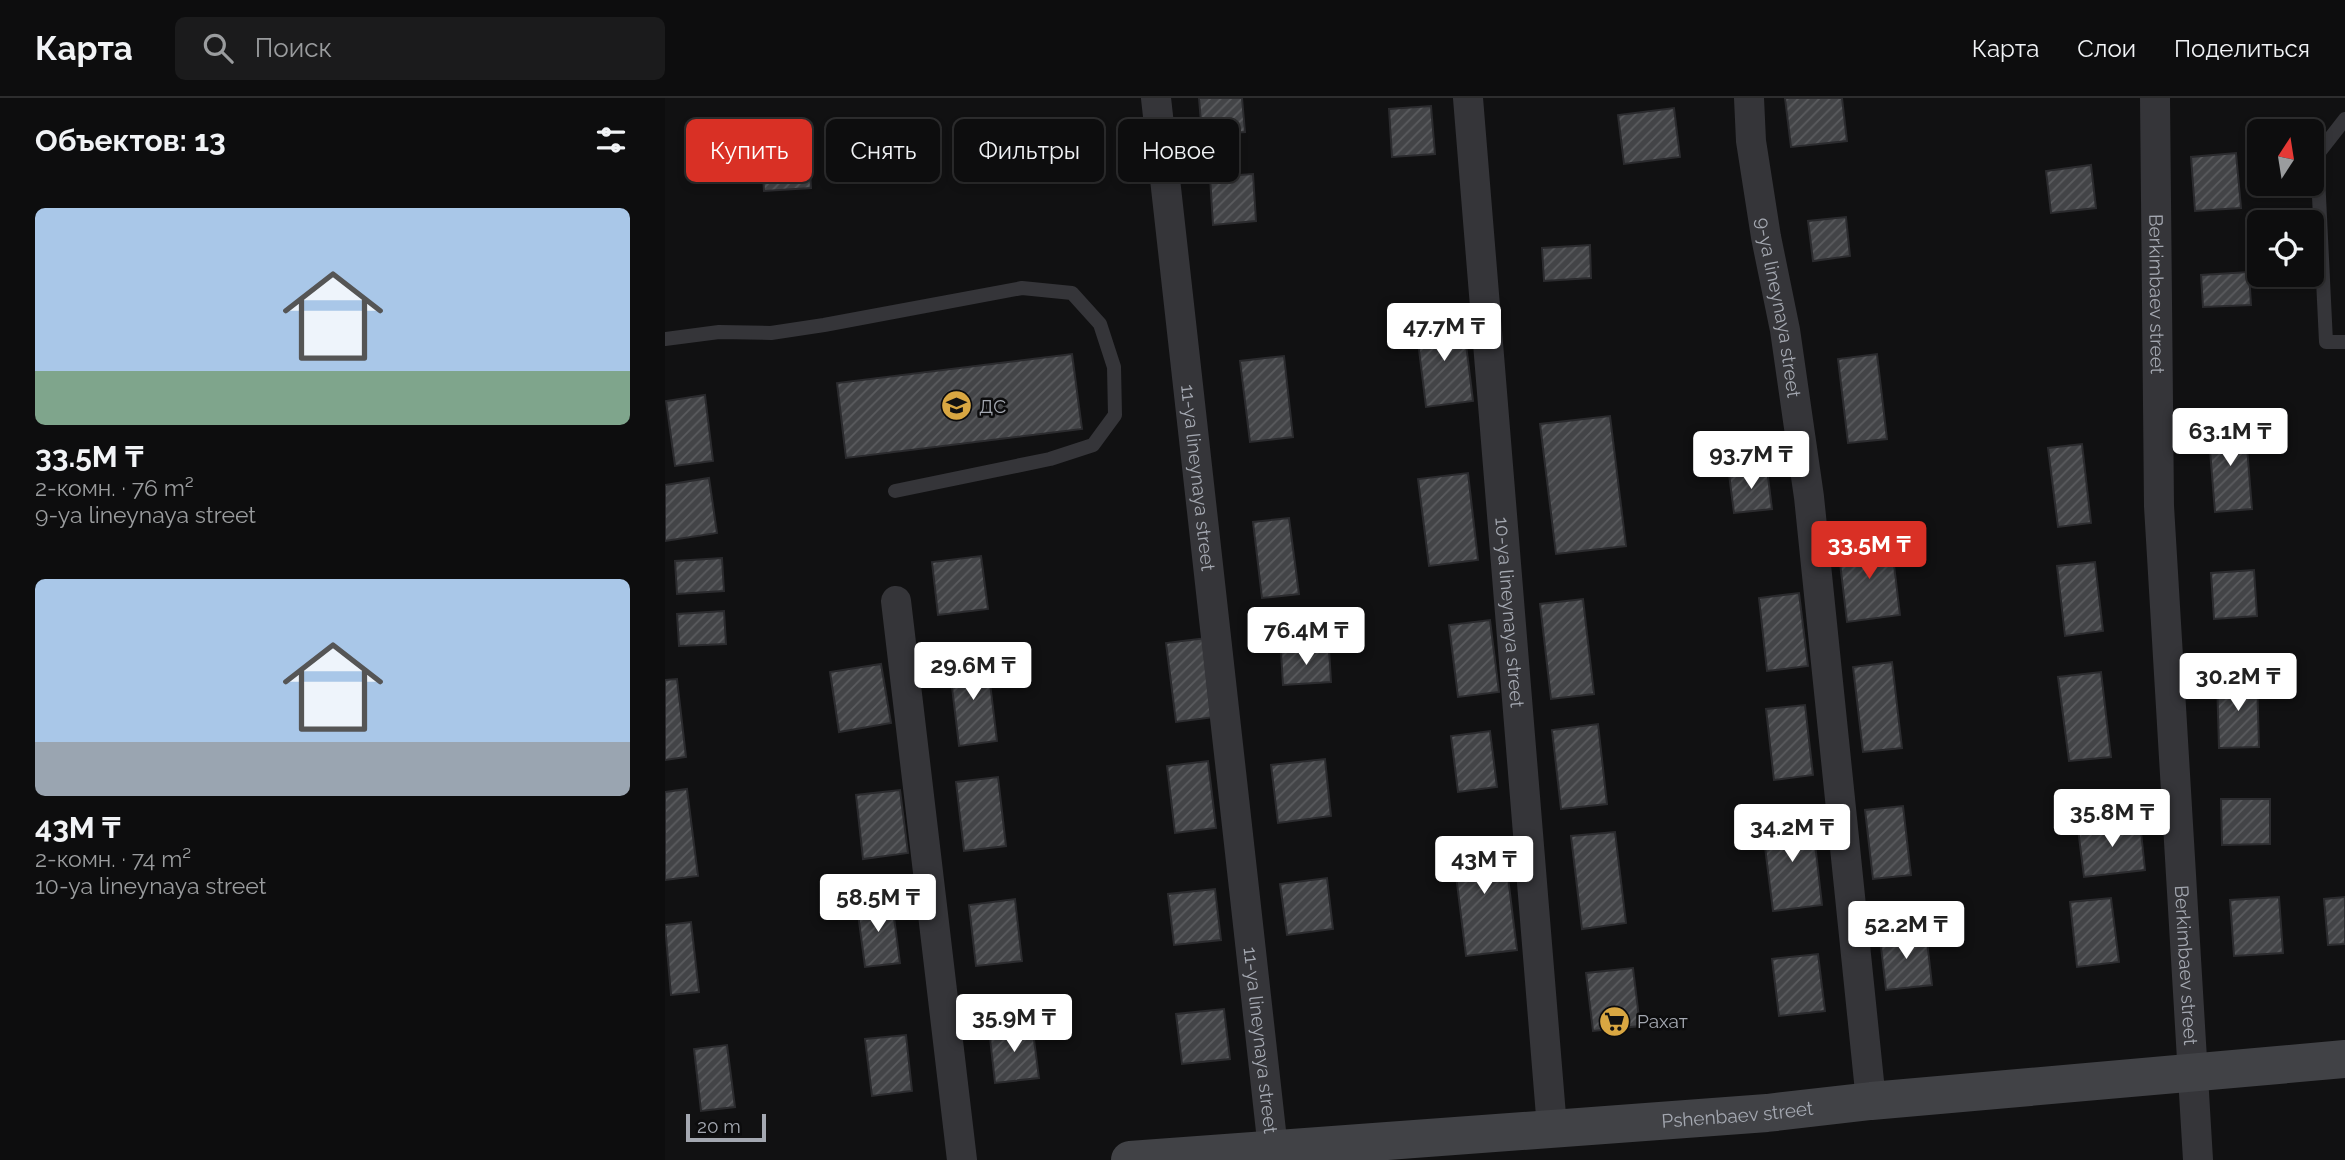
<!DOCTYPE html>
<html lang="ru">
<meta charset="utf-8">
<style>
body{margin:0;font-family:Raleway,sans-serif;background:#1b1b1c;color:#f1f3f6;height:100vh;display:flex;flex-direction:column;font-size:26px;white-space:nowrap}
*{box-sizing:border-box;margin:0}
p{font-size:23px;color:#9a9c9e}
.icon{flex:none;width:38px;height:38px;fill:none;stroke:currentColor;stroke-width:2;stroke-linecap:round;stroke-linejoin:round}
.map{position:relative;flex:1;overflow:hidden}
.side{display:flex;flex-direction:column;background:#0d0d0e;width:665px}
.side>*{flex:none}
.top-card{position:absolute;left:21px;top:21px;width:665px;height:63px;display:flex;gap:14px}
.needle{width:46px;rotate:12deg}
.fabs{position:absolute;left:1582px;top:21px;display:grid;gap:14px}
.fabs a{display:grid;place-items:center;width:77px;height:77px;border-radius:10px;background:#0d0d0e;box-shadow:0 4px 10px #0003,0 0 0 2px #2d2d2e;font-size:35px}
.scale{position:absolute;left:21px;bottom:18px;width:80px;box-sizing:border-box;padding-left:7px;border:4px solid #a4a8b1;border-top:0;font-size:19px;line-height:24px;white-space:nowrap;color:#a4a8b1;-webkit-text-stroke:5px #0c0c0d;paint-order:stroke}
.price{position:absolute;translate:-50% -60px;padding:0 16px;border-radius:7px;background:#fff;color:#222;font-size:23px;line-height:46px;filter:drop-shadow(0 2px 4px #0008)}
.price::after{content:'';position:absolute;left:50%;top:42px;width:21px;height:16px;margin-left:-10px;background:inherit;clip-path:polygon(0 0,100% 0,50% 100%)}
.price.current{background:#d93025;color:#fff}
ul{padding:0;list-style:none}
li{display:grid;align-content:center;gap:14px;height:371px;padding:0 35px}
li span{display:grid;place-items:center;height:217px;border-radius:10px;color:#555}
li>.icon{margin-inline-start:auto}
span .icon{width:126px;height:126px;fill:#fffc;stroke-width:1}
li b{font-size:30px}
h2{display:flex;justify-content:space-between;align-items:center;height:84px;padding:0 35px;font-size:30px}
.chip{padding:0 24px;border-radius:10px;background:#0d0d0e;box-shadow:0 4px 10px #0003,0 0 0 2px #2d2d2e;font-size:24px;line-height:63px}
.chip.current{background:#d93025;color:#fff}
header{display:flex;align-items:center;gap:42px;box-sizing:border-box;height:98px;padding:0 35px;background:#0d0d0e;border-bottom:2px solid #2d2d2e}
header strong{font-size:33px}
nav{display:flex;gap:38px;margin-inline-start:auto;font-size:24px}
.search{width:490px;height:63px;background:#1b1b1c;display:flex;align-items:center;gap:18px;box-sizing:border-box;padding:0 24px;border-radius:10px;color:#9a9c9e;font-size:26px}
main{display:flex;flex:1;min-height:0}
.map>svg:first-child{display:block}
</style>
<header>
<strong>Карта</strong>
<div class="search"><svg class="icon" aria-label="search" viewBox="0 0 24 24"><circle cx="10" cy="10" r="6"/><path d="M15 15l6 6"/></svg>Поиск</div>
<nav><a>Карта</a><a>Слои</a><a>Поделиться</a></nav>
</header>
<main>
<section class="side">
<h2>Объектов: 13<svg class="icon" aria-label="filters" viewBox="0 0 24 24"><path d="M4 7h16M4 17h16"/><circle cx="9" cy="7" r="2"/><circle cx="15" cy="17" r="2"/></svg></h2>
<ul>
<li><span style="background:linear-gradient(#a9c7e8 75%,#7fa58c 0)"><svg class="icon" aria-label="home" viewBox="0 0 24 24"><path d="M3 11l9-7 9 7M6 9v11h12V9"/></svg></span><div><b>33.5M ₸</b><p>2-комн. · 76 m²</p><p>9-ya lineynaya street</p></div></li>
<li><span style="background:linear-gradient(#a9c7e8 75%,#9aa5b1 0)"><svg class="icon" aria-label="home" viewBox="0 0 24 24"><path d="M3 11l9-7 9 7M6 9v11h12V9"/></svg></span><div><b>43M ₸</b><p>2-комн. · 74 m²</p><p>10-ya lineynaya street</p></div></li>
</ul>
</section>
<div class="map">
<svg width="1680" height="1062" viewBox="0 0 1680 1062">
<defs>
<pattern id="building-hatch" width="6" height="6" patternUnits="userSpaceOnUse" patternTransform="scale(1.75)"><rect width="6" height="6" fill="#434447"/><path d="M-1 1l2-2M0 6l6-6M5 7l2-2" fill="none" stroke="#5b5c5f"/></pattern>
</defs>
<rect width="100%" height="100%" fill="#111112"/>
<path fill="url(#building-hatch)" stroke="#2b2b2e" stroke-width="2" d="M534 0H577L580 34 537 37Z
M1120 0H1177L1182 43 1126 49Z
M766 8 770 56 727 59 724 11Z
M1009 10 1015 59 959 66 953 17Z
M1571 55 1576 110 1530 113 1526 59Z
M144 57 146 90 99 93 97 60Z
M1426 67 1431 110 1386 115 1381 73Z
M588 76 591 123 548 127 545 79Z
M1181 119 1185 158 1148 163 1143 123Z
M925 147 926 180 879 183 877 150Z
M1584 174 1586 207 1538 209 1536 177Z
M798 222 808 303 761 309 751 227Z
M407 256 417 331 181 360 172 285Z
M1212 256 1222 341 1183 345 1173 261Z
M619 258 628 339 585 344 575 263Z
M40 297 48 363 10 368 1 303Z
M945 318 961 448 891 456 875 326Z
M1580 325 1587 411 1550 414 1543 328Z
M1417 346 1426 425 1393 429 1383 350Z
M1102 371 1107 411 1069 415 1064 376Z
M803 375 813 462 764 468 753 381Z
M44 380 52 435 0 443V387Z
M624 420 634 496 597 500 588 424Z
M1226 442 1235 517 1182 524 1173 448Z
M316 458 323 511 273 517 267 464Z
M57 460 59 493 12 496 10 463Z
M1430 464 1438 533 1400 538 1392 468Z
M1589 472 1592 518 1549 521 1546 475Z
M1134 495 1143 568 1102 573 1094 500Z
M918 501 929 596 886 601 875 506Z
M59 513 61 546 14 548 12 516Z
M825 522 834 594 793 599 784 527Z
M541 540 550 619 511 624 501 545Z
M664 551 666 584 618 587 616 554Z
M322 560 332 643 294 648 284 564Z
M1227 564 1237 650 1198 654 1188 569Z
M216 566 226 625 174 634 165 574Z
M1436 574 1446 659 1404 663 1393 579Z
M1592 580 1594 649 1554 650 1552 581Z
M12 581 21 659 0 662V582Z
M1140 607 1148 677 1109 682 1101 611Z
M933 626 942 706 896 711 887 632Z
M825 633 832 689 793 694 786 638Z
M660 661 666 718 613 725 606 667Z
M543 663 551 730 510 735 502 668Z
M333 679 341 748 299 753 291 684Z
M22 691 33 778 0 782V694Z
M235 692 243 755 198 761 191 697Z
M1556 701H1605V746L1557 747Z
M1238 708 1246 777 1208 781 1200 712Z
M1147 719 1157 807 1108 813 1097 725Z
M1475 724 1480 772 1419 779 1413 731Z
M950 734 961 825 917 831 906 738Z
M838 739 852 852 801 858 787 745Z
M662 780 668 831 622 837 615 786Z
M550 791 556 842 509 847 503 796Z
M1614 799 1618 855 1569 858 1565 802Z
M1680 799V846L1663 847 1659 801Z
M1446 800 1454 864 1412 869 1405 804Z
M350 801 357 863 311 868 304 807Z
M227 804 235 865 200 869 192 808Z
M26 824 34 894 6 897 0 827Z
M1261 834 1267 887 1221 892 1215 840Z
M1153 856 1160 913 1114 918 1107 861Z
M968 870 975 928 928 933 921 875Z
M559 911 565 961 517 966 511 916Z
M367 926 374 980 330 985 324 931Z
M241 937 247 993 207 998 200 941Z
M62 947 70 1009 36 1013 29 951Z"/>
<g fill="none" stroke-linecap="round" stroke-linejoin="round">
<path stroke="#353539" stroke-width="14" d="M1680 21 1652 57 1661 244H1680
M0 241 54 234 106 235 159 227 357 190 407 195 435 226 449 269 450 317 428 347 385 361 230 393"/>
<g stroke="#353539" stroke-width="30">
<path id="s1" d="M491 0 608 1051"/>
<path id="s2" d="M803 0 887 1030"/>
<path id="s3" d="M1084 0 1086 43 1101 139 1120 232 1144 399 1206 1003"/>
<path id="s4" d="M1490 0 1494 408 1533 1062"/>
<path d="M231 503 297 1062"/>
</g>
<path stroke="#414246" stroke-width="38" id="s5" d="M465 1062 1102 1015 1206 1003 1680 961"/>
</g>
<defs>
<symbol id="school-disc" viewBox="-11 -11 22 22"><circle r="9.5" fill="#d9a742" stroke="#0c0c0d"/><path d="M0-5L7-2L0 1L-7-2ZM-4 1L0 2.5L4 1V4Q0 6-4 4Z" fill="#111"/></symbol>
<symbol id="supermarket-disc" viewBox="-11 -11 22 22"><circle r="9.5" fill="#d9a742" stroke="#0c0c0d"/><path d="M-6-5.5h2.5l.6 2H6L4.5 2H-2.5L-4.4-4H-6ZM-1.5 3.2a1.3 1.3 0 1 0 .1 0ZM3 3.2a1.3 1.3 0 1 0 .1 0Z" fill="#111"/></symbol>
</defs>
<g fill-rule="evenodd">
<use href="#school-disc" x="274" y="290" width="35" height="35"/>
<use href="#supermarket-disc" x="932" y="906" width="35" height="35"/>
</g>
<g text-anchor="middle" stroke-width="5" stroke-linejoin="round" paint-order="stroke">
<g font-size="19" fill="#a4a8b1" stroke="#0c0c0d">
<text dy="7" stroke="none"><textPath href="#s4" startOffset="196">Berkimbaev street</textPath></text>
<text dy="7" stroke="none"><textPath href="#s3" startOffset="212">9-ya lineynaya street</textPath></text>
<text dy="7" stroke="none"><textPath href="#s1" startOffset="382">11-ya lineynaya street</textPath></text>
<text dy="7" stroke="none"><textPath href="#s2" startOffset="516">10-ya lineynaya street</textPath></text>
<text dy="7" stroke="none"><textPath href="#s4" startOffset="868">Berkimbaev street</textPath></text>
<text dy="7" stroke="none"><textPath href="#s1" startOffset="948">11-ya lineynaya street</textPath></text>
<text dy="7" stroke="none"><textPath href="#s5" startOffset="609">Pshenbaev street</textPath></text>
</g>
<g font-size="19" fill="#a4a8b1" stroke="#0c0c0d" text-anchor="start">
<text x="314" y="315">ДС</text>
<text x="972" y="930">Рахат</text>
</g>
</g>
</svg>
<div class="fabs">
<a><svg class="needle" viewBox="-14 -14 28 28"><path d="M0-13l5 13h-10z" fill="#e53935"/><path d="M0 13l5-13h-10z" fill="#9a9c9e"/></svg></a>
<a><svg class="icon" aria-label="locate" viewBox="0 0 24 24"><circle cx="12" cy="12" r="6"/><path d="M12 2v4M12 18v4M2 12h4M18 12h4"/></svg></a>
</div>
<div class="scale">20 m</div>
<b class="price" style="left:779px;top:265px">47.7M ₸</b>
<b class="price" style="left:1565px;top:370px">63.1M ₸</b>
<b class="price" style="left:1086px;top:393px">93.7M ₸</b>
<b class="price current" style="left:1204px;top:483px">33.5M ₸</b>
<b class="price" style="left:641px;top:569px">76.4M ₸</b>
<b class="price" style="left:308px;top:604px">29.6M ₸</b>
<b class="price" style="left:1573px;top:615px">30.2M ₸</b>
<b class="price" style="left:1447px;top:751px">35.8M ₸</b>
<b class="price" style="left:1127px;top:766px">34.2M ₸</b>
<b class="price" style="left:819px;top:798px">43M ₸</b>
<b class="price" style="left:213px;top:836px">58.5M ₸</b>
<b class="price" style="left:1241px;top:863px">52.2M ₸</b>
<b class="price" style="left:349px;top:956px">35.9M ₸</b>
<div class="top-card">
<a class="chip current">Купить</a>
<a class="chip">Снять</a>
<a class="chip">Фильтры</a>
<a class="chip">Новое</a>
</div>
</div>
</main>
